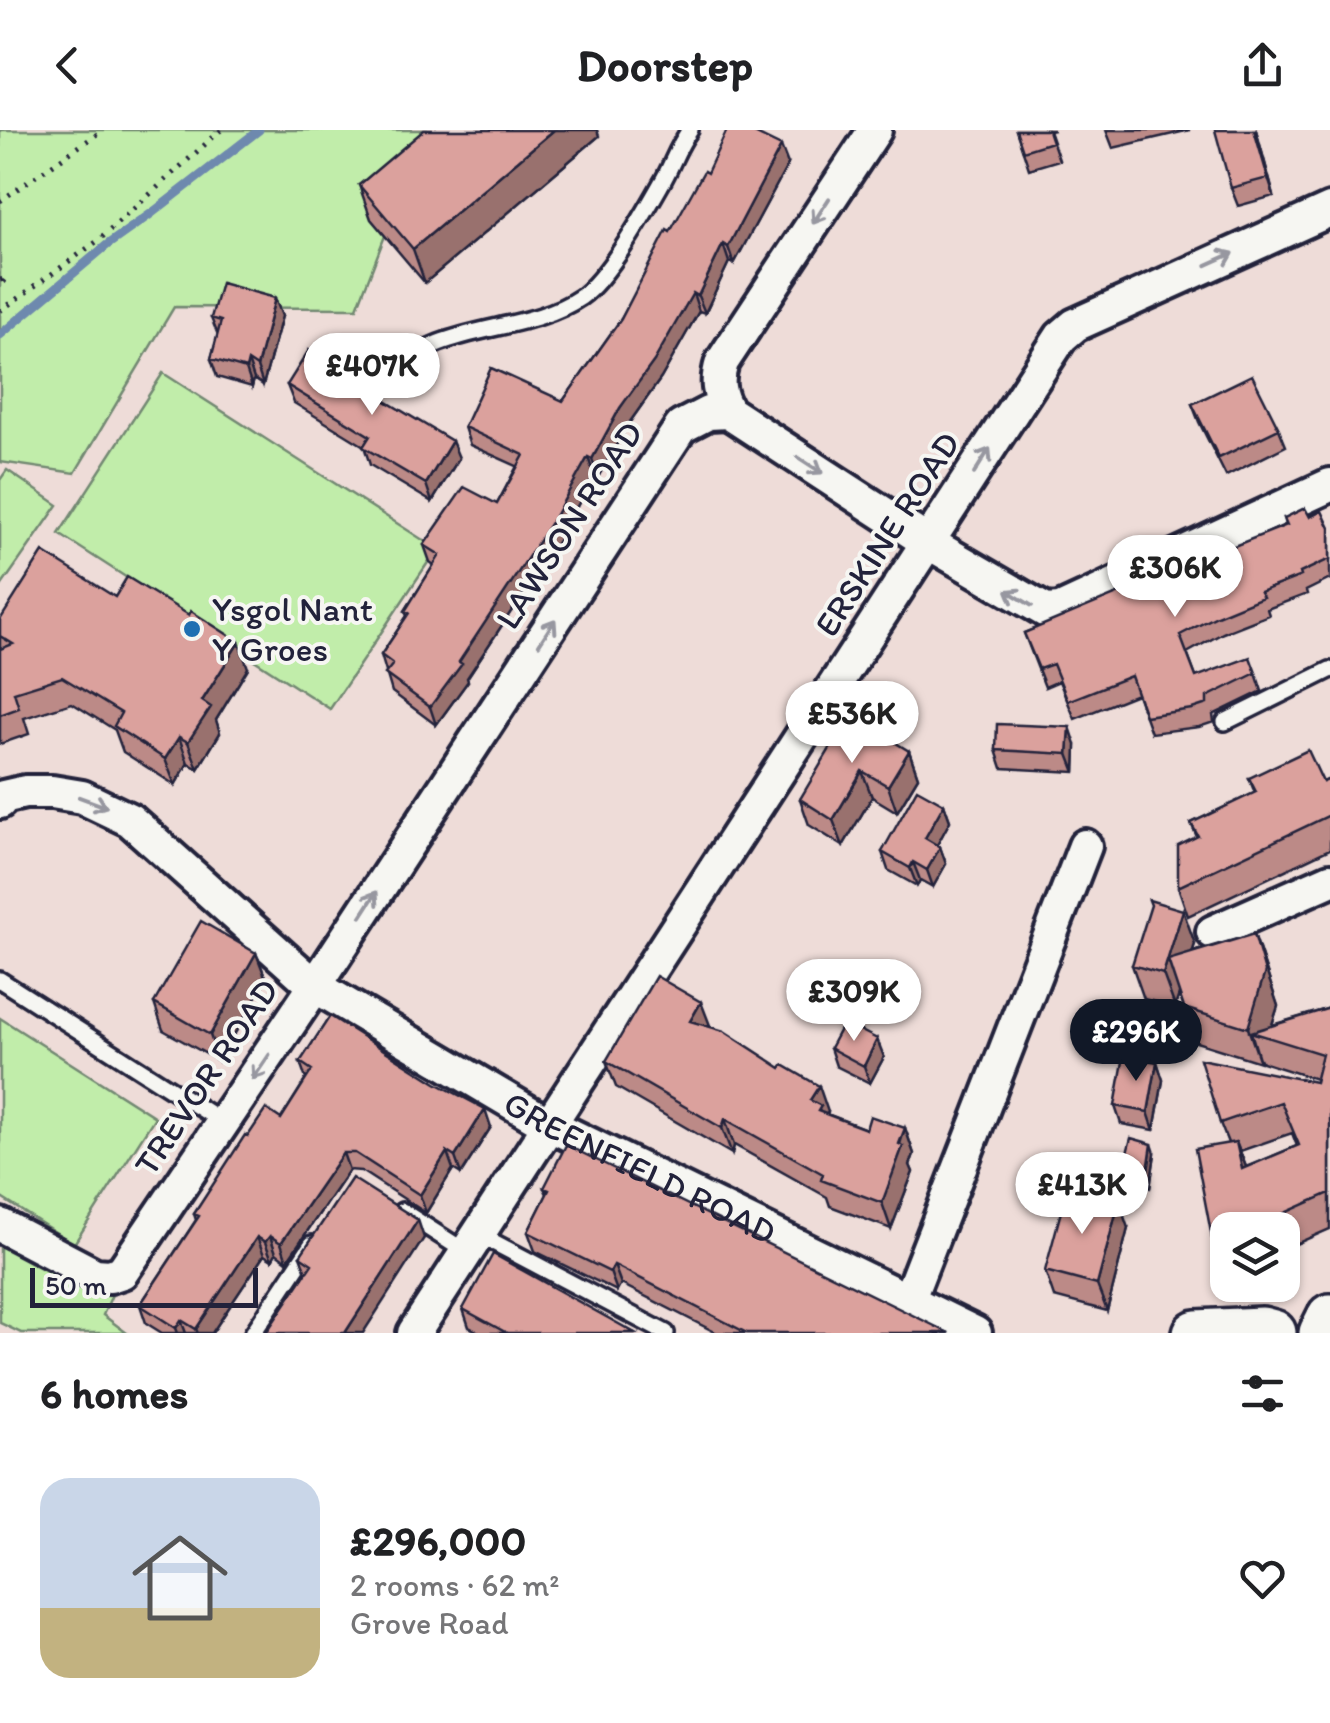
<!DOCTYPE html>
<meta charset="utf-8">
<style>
body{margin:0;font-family:Itim,sans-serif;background:#f6f6f6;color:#202124;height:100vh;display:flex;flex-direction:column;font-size:38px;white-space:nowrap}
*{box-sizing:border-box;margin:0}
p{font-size:32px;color:#757577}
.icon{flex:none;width:55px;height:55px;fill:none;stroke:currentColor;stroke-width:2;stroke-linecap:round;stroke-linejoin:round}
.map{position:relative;height:1203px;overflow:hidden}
.drawer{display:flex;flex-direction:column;background:#fff;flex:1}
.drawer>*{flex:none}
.controls{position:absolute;left:1210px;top:1082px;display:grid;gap:20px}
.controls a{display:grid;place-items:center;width:90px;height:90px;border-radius:20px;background:#fff;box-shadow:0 2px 8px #0004;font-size:50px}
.scale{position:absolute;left:30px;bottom:25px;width:228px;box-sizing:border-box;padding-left:10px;border:5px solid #22223b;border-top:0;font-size:28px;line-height:35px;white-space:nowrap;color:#22223b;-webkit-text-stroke:8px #f6f6f2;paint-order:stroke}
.price{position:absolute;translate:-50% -85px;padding:0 22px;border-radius:35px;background:#fff;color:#222;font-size:32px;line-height:65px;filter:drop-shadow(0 2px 5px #0008)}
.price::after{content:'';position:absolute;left:50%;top:60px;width:30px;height:22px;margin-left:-15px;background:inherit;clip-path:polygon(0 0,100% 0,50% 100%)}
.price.active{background:#111827;color:#fff}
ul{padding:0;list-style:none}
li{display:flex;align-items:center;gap:30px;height:250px;padding:0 40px}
li span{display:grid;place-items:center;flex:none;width:280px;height:200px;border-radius:30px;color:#555}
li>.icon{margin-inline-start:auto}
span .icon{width:120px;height:120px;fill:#fffc;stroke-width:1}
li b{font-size:42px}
h2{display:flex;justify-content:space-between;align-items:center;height:120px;padding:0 40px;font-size:42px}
header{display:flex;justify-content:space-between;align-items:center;height:130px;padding:0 40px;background:#fff;font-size:45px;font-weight:800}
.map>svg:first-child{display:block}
</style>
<header><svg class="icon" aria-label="back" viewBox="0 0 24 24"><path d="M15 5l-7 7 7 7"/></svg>Doorstep<svg class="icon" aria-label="share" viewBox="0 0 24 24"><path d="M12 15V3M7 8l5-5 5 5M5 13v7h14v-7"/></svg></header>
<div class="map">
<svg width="1330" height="1203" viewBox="0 0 1330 1203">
<rect width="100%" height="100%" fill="#eedcd8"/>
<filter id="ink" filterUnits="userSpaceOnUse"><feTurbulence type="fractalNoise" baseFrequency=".01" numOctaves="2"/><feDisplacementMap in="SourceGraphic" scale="20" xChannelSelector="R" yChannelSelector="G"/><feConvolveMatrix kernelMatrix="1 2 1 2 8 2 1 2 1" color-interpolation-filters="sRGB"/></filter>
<g filter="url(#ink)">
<path fill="#c1edaa" stroke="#728872" stroke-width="2.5" d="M0 0H426L357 178 174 177 75 343 0 332Z
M163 243 437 419 330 579 59 404Z
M7 340 58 375 0 458V350Z
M0 888 155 987 74 1114 0 1067Z
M0 1095 122 1142 103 1185 127 1203H21L0 1193Z"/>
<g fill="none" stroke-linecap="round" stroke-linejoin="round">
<path stroke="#6e89ae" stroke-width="9" d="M0 205 107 115 152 83 259 0"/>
<defs>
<path id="service" d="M392 245C438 191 524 206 581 167 608 148 644 84 661 54 672 36 677 17 690 0
M1225 592 1330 540
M0 850 224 993
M402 1081 466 1122
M478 1104 666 1203
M253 1203 312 1114"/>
<g id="minor">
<path d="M875 0 722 232C716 251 718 264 728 282L929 413 1046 481 1060 480 1330 355"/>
<path id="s1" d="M0 672 3 667 25 662H52L82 667 130 690 315 856 550 995 975 1203"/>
<path d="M1213 802 1330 750"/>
<path d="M0 1095 95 1145 110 1146 122 1142 315 856 681 297 708 283 728 282"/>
<path d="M908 1171 1085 716"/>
<path d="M414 1203 1061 207 1075 195 1330 80"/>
</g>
<path id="secondary" d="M1196 1203 1262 1200 1273 1203
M1322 1203 1330 1187"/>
</defs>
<use href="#service" stroke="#22223b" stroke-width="22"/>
<use href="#minor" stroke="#22223b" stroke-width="40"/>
<use href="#secondary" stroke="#22223b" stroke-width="52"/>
<path stroke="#22223b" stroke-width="5" stroke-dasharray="2.5 8" stroke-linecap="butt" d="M0 71 103 0
M0 150 7 148 0 157
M0 181 99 110 221 0"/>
<use href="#service" stroke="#f6f6f2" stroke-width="15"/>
<use href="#minor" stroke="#f6f6f2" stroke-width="32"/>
<use href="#secondary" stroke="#f6f6f2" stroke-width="45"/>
</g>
<path fill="#bc8a87" stroke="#22223b" stroke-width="2.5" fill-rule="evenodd" d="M1016 0H1054L1049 1 1059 30 1029 39Z
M1106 0H1190L1113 18Z
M1256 0 1274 66 1238 76 1231 58Z
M599 6 425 153 371 89 359 55Z
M788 34 734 134 729 132 705 183 699 181 661 248 627 296 598 347 594 345 561 406 467 548 468 551 436 595 392 562 381 525 407 486 405 481 434 435 430 432 424 415 497 374 517 336 470 315 464 297 563 271 621 189 670 102 707 43Z
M282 186 263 255 254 249 252 257 217 247 211 229 218 205 211 188Z
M287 255 367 259 459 328 432 372 370 335 364 316 294 273Z
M1192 274 1279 299 1286 316 1226 346 1199 292Z
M1310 387 1330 398V449L1306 461 1307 464 1267 479 1269 485 1223 503 1187 523 1196 547 1256 543 1262 561 1213 585 1214 592 1199 597 1151 603 1137 564 1075 589 1059 551 1045 557 1024 503 1143 458 1286 395 1284 388Z
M115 467 248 538 216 590 220 603 198 639 188 633 175 655 123 622 115 600 72 573 24 588 29 604 0 614V490Z
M1076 615 1075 642 1002 638 996 620Z
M909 621 918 647 897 682 872 667 843 716 809 695 800 669Z
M1249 648 1323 652 1330 649V719L1188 786 1178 757 1197 707 1191 693 1255 663Z
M944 674 950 691 937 715 940 717 946 734 933 757 920 750 917 756 888 740 882 722Z
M1254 804 1278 876 1272 895 1330 878V1099L1282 1120V1100H1228V1138L1223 1139 1212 1108 1228 1013 1220 993 1315 952 1316 949 1262 932 1261 930 1260 932 1196 912 1179 864 1175 877 1144 869 1132 835 1195 814 1192 822ZM1292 1003 1297 1016 1246 1037 1240 1021Z
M256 823 266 849 219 931 163 900 154 873Z
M710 897 828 982 827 984 866 999 905 998 914 1024 910 1035 913 1042 891 1099 830 1076 827 1067 734 1015 732 1024 616 957 606 931Z
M830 918 884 927 870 953 836 936Z
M300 932 491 997 461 1044 453 1039 426 1083 361 1041 349 1040 287 1131 276 1123 272 1130 264 1125 212 1203H162L146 1193 140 1175 196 1090 194 1084 248 1006 281 989 306 949Z
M1157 932 1163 950 1154 1000 1121 994 1115 976Z
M1155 1023 1150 1058 1126 1051 1122 1042Z
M544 1058 949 1203H717L621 1154 617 1161 535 1121 528 1102 547 1064Z
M1128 1098 1107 1181 1054 1167 1045 1141Z
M424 1108 306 1142 300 1126Z
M463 1179 635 1203H481L469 1197Z"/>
<path fill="#99716e" stroke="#22223b" stroke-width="2.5" d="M554 0H597L599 6 425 153 413 119Z
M1254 0H1256L1274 66 1268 48Z
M781 16 788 34 734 134 728 117Z
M723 114 729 132 705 183 698 166Z
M693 163 699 181 661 248 627 296 598 347 592 329 620 278Z
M275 168 282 186 263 255 257 237Z
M248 231 254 249 252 257 246 239Z
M452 311 459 328 432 372 426 354Z
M588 327 594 345 561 406 467 548 468 551 436 595 430 577Z
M239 512 248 538 216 590 220 603 198 639 188 612 202 571Z
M1070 597 1076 615 1075 642 1068 624Z
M179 607 188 633 175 655 165 629Z
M909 621 918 647 897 682 888 656Z
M862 641 872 667 843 716 833 690Z
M944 674 950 691 931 726 925 708Z
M940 717 946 734 933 757 927 740Z
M913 732 920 750 917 756 910 738Z
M1183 780 1195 814 1175 877 1163 844Z
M1254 804 1278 876 1268 907 1251 902 1260 932 1248 898Z
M256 823 266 849 219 931 210 905Z
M701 872 711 898 690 891Z
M877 909 884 927 870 953 864 936Z
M1157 932 1163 950 1154 1000 1148 982Z
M819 956 828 982 825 987 810 970Z
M485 979 491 997 461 1044 455 1027Z
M725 989 734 1015 732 1024 722 998Z
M905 998 914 1024 910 1035 913 1042 891 1099 882 1073Z
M1236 1012 1248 1042 1242 1039Z
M1152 1014 1155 1023 1150 1058 1147 1048Z
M447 1022 453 1039 426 1083 420 1065Z
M343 1023 349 1040 287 1131 281 1113Z
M1119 1072 1128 1098 1107 1181 1097 1155Z
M418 1090 424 1108 363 1203H345Z
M270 1106 276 1123 272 1130 265 1112Z
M257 1107 264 1125 212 1203H198L196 1199Z
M614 1135 621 1154 617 1161 610 1142Z
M181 1190 186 1203H178L176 1198Z"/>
<path fill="#dba19d" stroke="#22223b" stroke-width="2.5" d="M424 0H554L413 119 359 55Z
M727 0H748L781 16 728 117 723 114 698 166 693 163 654 231 620 278 592 329 588 327 554 388 459 532 462 534 430 577 385 544 393 534 381 525 409 483 405 481 440 425 424 415 464 357 497 374 524 325 464 297 491 238 563 271 621 189 667 100 670 102 704 41 707 43Z
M1016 0H1048L1052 12 1023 21Z
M1215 0H1254L1268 48 1231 58Z
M221 153 275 168 257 237 248 231 246 239 211 229 221 191 211 188Z
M309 220 366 255 364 258 452 311 426 354 363 317 370 306 287 255Z
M1252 245 1279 299 1219 328 1192 274Z
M1305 378 1310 387 1322 381 1330 398V429L1300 443 1301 446 1260 462 1263 467 1217 486 1180 505 1196 547 1250 527 1256 543 1207 567V574L1192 579 1145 586 1131 546 1068 571 1053 534 1039 539 1024 503 1141 454 1143 458 1186 435 1287 395 1284 388Z
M43 422 115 467 127 447 189 485 191 481 239 512 202 571 211 577 188 612 179 607 165 629 114 596 121 583 62 547 14 562 19 578 0 585V519L13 514 0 506V490Z
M850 585 909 621 888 656 862 641 833 690 800 669Z
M997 594 1070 597 1068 624 996 620Z
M1308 620 1323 652 1330 649V685L1178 757V716L1198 706 1191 693 1256 662 1249 648Z
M917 659 944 674 925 708 940 717 927 740 913 732 910 738 882 722Z
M1149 770 1183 780 1163 844 1132 835 1151 775Z
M201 791 256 823 210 905 154 873Z
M1254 804 1265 842 1248 898 1184 878 1168 830Z
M656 846 701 872 690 891 724 901 781 938 783 935 819 956 810 970 821 976 818 981 866 999 870 986 905 998 899 1014 903 1016 882 1073 821 1050 823 1044 725 989 722 998 606 931Z
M1330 878V1063L1253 1097V1100H1228V1105L1212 1108 1195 1019 1236 1012 1242 1039 1299 1015 1281 972 1220 993 1200 929 1315 952 1322 924 1251 902Z
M330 886 436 953 485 979 455 1027 447 1022 420 1065 355 1023H343L281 1113 270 1106 265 1112 257 1107 196 1199 181 1190 176 1198 140 1175 199 1086 194 1084 245 1005 248 1006 266 979 281 989 312 940 300 932Z
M844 892 877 909 864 936 830 918Z
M1124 926 1157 932 1148 982 1115 976Z
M1131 1008 1152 1014 1147 1048 1122 1042Z
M566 1015 949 1203H747L614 1135 610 1142 528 1102 549 1060 544 1058Z
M352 1048 418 1090 345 1203H266L312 1134 300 1126Z
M1067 1059 1119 1072 1097 1155 1045 1141Z
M493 1124 635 1203H507L463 1179Z"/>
<defs><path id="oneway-shaft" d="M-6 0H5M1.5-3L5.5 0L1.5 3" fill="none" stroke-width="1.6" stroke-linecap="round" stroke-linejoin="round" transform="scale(2.5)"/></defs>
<g stroke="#9797a0">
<use href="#oneway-shaft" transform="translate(821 81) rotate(123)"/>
<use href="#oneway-shaft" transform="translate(1220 129) rotate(-24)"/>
<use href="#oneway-shaft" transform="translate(982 331) rotate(-58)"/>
<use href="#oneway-shaft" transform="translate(810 335) rotate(33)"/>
<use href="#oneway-shaft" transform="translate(1019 468) rotate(-149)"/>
<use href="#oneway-shaft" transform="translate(547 502) rotate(-57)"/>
<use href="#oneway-shaft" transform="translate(93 672) rotate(20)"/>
<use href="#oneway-shaft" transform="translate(369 774) rotate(-57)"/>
<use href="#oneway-shaft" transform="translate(261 937) rotate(124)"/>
</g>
</g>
<circle fill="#1f6fb2" stroke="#f6f6f2" stroke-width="4" cx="192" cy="499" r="10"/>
<g text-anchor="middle" stroke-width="8" stroke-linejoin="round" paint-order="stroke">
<g font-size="35" fill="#22223b" stroke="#f6f6f2">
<text transform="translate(569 395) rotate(-57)" y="12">LAWSON ROAD</text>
<text transform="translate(887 404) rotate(-57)" y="12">ERSKINE ROAD</text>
<text transform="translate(206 947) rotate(-56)" y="12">TREVOR ROAD</text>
<text dy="12" stroke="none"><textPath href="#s1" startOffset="760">GREENFIELD ROAD</textPath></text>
</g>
<g font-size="35" fill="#22223b" stroke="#f6f6f2" text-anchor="start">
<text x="212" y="491">Ysgol Nant<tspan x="212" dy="40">Y Groes</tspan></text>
</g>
</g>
</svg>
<div class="controls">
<a><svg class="icon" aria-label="layers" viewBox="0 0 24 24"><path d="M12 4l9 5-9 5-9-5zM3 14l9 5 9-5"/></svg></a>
</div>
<div class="scale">50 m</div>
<b class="price" style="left:372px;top:288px">£407K</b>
<b class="price" style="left:1175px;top:490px">£306K</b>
<b class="price" style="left:852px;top:636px">£536K</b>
<b class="price" style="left:854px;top:914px">£309K</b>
<b class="price active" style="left:1136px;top:954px">£296K</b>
<b class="price" style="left:1082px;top:1107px">£413K</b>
</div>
<section class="drawer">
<h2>6 homes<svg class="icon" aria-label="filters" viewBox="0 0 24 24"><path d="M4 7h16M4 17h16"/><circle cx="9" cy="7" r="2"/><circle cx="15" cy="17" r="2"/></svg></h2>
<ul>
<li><span style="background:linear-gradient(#c9d6e8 65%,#c2b280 0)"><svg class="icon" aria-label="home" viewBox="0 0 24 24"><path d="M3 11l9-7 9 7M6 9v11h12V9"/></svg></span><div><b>£296,000</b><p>2 rooms · 62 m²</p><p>Grove Road</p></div><svg class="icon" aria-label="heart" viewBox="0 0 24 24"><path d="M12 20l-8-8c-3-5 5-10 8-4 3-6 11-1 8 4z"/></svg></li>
</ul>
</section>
